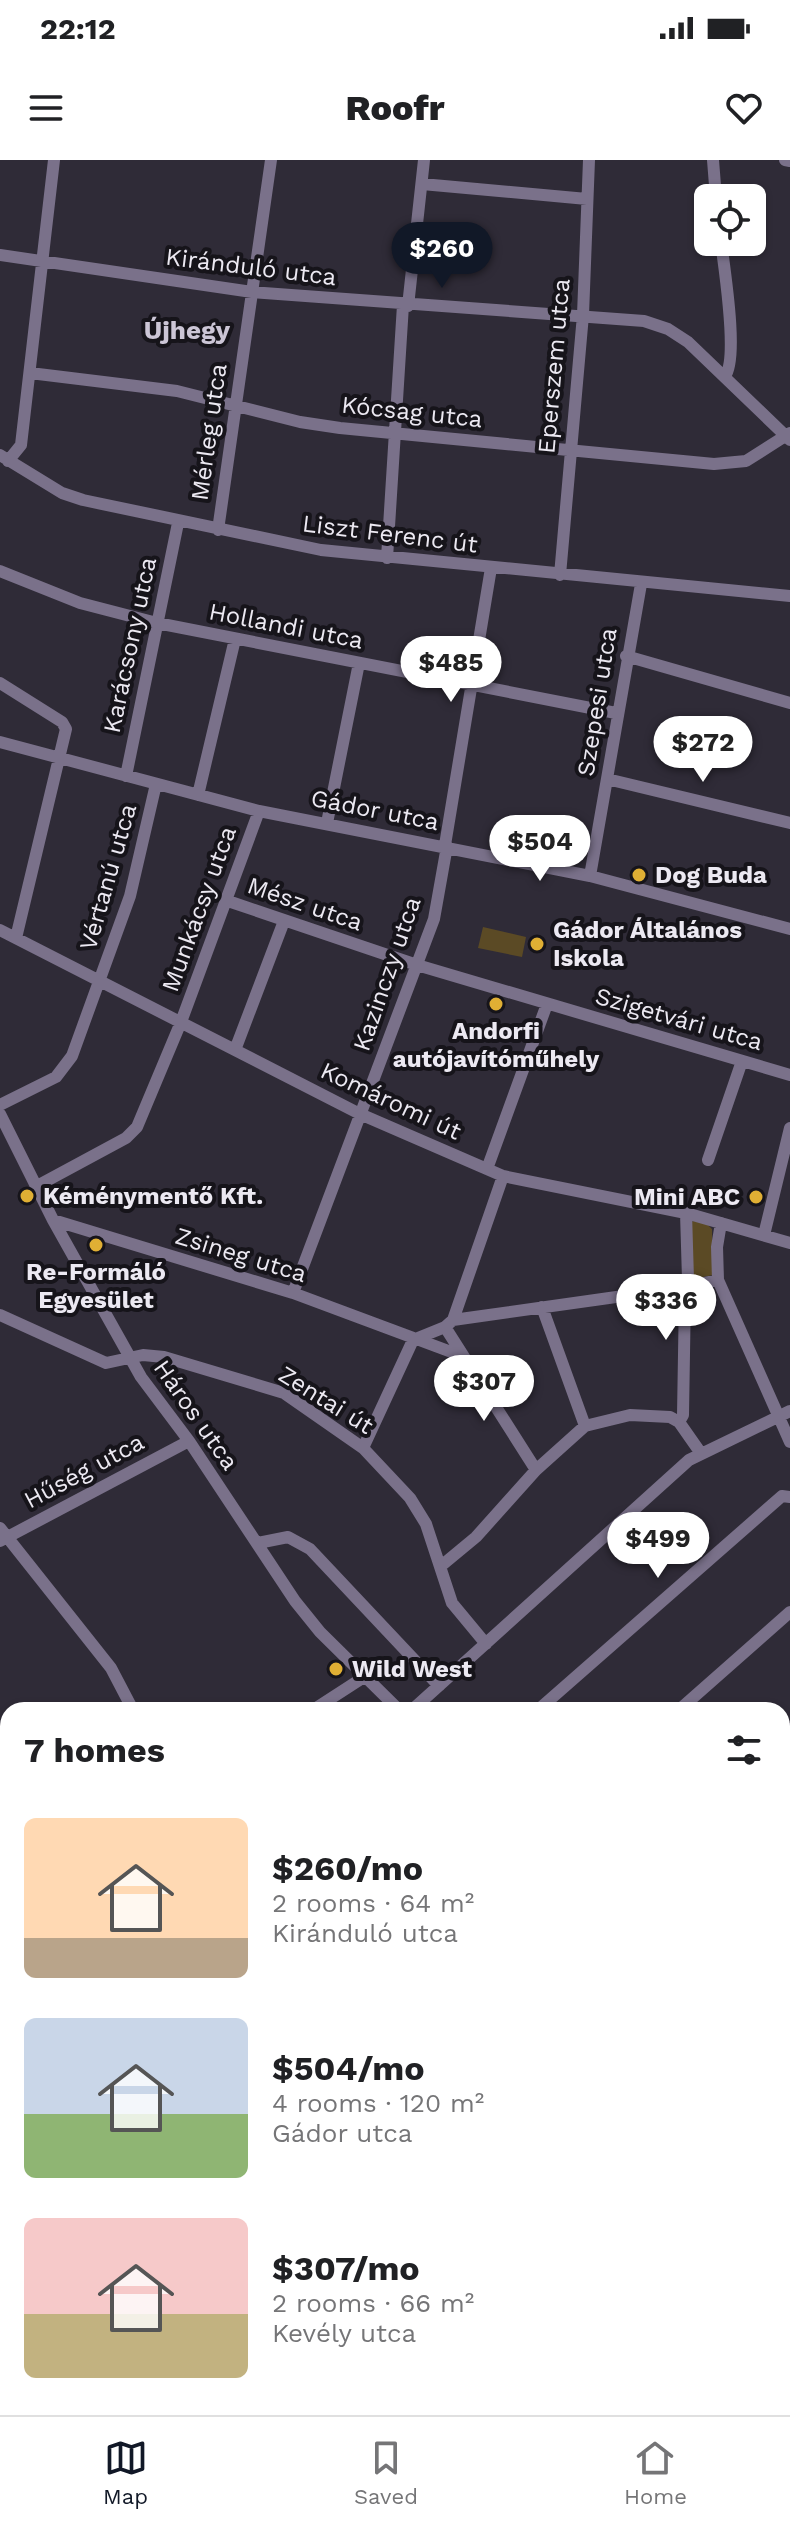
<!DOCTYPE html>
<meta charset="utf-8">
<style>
body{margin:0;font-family:"Work Sans",sans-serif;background:#f2f2f2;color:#202124;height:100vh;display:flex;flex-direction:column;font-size:30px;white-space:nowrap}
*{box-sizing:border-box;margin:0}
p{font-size:26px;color:#757577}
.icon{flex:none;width:44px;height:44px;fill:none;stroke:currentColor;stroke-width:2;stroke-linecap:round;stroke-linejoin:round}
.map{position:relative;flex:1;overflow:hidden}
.panel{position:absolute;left:0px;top:1542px;width:790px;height:714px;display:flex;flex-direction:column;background:#fff;border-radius:24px 24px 0 0;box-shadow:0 2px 6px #0004}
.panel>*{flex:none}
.tools{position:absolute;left:694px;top:24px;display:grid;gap:16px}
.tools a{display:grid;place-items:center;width:72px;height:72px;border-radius:12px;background:#fff;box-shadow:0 2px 6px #0004;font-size:40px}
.price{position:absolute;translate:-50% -68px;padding:0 18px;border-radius:28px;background:#fff;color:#222;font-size:26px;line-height:52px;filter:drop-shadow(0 2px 4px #0008)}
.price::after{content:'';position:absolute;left:50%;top:48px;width:24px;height:18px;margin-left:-12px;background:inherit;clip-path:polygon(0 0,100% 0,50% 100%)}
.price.on{background:#111827;color:#fff}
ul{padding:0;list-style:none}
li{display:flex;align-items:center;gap:24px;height:200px;padding:0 24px}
li span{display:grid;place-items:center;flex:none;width:224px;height:160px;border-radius:12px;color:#555}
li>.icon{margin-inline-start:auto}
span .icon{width:96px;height:96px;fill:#fffc;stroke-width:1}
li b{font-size:34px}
h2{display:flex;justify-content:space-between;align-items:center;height:96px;padding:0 24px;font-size:34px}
.status{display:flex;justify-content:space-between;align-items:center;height:56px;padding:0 40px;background:#fff;direction:ltr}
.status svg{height:22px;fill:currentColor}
header{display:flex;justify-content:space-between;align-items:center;height:104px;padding:0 24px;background:#fff;font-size:36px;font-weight:800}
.dock{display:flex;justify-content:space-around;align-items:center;height:112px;border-top:2px solid #e0e0e0;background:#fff;font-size:22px;color:#757577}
.dock a{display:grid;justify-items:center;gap:4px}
.dock .on{color:#111827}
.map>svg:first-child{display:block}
</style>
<div class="status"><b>22:12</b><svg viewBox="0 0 49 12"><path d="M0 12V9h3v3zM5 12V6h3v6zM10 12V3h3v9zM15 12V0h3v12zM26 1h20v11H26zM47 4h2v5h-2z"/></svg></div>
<header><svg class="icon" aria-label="menu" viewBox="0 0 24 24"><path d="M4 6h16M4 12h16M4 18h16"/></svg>Roofr<svg class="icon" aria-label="heart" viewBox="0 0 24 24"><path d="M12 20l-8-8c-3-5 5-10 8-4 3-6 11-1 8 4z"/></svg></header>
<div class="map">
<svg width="790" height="2255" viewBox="0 0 790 2255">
<rect width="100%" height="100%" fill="#2f2b37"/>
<path fill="#5b4a25" d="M483 767 526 777 522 797 478 788Z
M693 1061 706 1063 712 1069 713 1115 693 1119 690 1064Z"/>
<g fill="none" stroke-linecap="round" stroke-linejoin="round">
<path stroke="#7a718a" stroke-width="12" d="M713 0 716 38
M785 0 790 1
M422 24 587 39
M721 82C724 107 739 198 725 216
M0 95 252 132 644 161 668 169 688 182 790 280
M408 146 424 0
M30 213 177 231 300 262 340 268 714 304 746 301 790 273
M0 295 62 333 83 340 321 390 790 436
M8 301 21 285 54 0
M218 370 271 0
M387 398 403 145
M0 411 80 443 157 463 616 553
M560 415 583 155 589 0
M626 496 790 543
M0 523 62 562 66 569 16 778
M0 582 259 651 590 716 790 769
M126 616 178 363
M607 619 790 663
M198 635 235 479
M327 663 359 503
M445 685 491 408
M590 716 641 424
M225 740 417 805 790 915
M0 770 360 954 503 1016 686 1053 790 1083
M235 890 284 761
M0 945 56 917 72 896 130 736 156 624
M0 954 53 1060 141 1217 189 1281 295 1441 320 1472 399 1550
M708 1000 742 901
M487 1009 547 844
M37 1026 126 978 137 967 181 862 259 651
M686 1053 688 1119 685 1133 683 1255 679 1262 700 1292
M53 1060 293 1133 462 1196
M721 1063 717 1087 718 1120 790 1282
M764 1075 790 968
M293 1133 434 759 447 686
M542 1147 585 1266
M0 1155 106 1203 143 1195 164 1197 284 1233 363 1288 410 1338 426 1364 452 1443 486 1484
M453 1160 680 1128 718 1120
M445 1167 536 1310
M363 1288 413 1180 445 1167 453 1160 503 1016
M0 1368 111 1508 133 1550
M0 1381 189 1281
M258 1383 288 1377 310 1389 439 1526
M441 1406 476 1377 536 1310 585 1266 630 1255 670 1257 679 1262
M313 1550 364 1517
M412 1550 689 1300 790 1251
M538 1550 782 1336 790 1337
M679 1550 790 1452
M782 1576 790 1569
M782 1702 790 1694
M782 1761 790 1768
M782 1890 790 1881
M782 1967 790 1976
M0 1994 8 1991
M782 2124 790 2123
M0 2174 8 2164
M782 2201 790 2194
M442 2248 447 2255
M123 2255 130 2248
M205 2255V2248
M569 2255 573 2248
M732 2255 737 2248"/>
</g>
<g fill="#e0af34" stroke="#16141a" stroke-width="3">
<circle cx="639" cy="715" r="8"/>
<circle cx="537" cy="784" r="8"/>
<circle cx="496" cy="844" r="8"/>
<circle cx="27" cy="1036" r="8"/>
<circle cx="756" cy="1037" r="8"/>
<circle cx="96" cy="1085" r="8"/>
<circle cx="336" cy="1509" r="8"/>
</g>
<g text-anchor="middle" stroke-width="8" stroke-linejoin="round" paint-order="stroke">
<g font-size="24" fill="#ece9f2" stroke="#16141a">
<text transform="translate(251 107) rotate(7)" y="8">Kiránduló utca</text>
<text transform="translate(554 206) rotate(-85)" y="8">Eperszem utca</text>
<text transform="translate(412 252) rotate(6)" y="8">Kócsag utca</text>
<text transform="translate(209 272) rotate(-82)" y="8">Mérleg utca</text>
<text transform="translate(390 374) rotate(7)" y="8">Liszt Ferenc út</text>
<text transform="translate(286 466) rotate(11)" y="8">Hollandi utca</text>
<text transform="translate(130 485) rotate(-78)" y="8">Karácsony utca</text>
<text transform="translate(597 542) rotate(-81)" y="8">Szepesi utca</text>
<text transform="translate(375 650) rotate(11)" y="8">Gádor utca</text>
<text transform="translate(108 717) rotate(-74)" y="8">Vértanú utca</text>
<text transform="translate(305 744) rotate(19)" y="8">Mész utca</text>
<text transform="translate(199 749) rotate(-70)" y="8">Munkácsy utca</text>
<text transform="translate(387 814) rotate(-71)" y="8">Kazinczy utca</text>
<text transform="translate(679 859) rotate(16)" y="8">Szigetvári utca</text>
<text transform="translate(391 941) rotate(25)" y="8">Komáromi út</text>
<text transform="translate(241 1095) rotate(17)" y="8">Zsineg utca</text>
<text transform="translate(326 1240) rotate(32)" y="8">Zentai út</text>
<text transform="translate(196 1255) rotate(55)" y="8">Háros utca</text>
<text transform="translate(84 1311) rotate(-28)" y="8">Hűség utca</text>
</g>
<g font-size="24" font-weight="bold" fill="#ece9f2" stroke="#16141a" text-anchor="start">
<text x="655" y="723">Dog Buda</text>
<text x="553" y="778">Gádor Általános<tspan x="553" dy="28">Iskola</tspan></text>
<text x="496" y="879" text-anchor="middle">Andorfi<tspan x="496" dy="28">autójavítóműhely</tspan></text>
<text x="43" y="1044">Kéménymentő Kft.</text>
<text x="740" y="1045" text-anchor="end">Mini ABC</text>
<text x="96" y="1120" text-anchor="middle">Re-Formáló<tspan x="96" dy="28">Egyesület</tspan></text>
<text x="352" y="1517">Wild West</text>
</g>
<g font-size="26" font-weight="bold" fill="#ccc6d6" stroke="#16141a">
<text x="187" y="179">Újhegy</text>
</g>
</g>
</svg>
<div class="tools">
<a><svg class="icon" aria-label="locate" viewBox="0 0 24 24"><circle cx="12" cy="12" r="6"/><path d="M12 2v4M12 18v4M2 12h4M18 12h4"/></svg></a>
</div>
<b class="price on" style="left:442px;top:130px">$260</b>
<b class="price" style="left:451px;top:544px">$485</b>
<b class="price" style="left:703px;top:624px">$272</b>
<b class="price" style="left:540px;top:723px">$504</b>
<b class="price" style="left:666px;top:1182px">$336</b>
<b class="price" style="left:484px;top:1263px">$307</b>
<b class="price" style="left:658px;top:1420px">$499</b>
<section class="panel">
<h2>7 homes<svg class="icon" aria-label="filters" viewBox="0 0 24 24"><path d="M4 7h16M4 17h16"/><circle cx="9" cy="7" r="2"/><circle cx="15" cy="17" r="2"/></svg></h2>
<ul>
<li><span style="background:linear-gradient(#ffd9b3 75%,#b9a48a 0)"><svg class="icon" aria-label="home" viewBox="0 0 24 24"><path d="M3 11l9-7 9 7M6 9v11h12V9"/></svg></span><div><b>$260/mo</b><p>2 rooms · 64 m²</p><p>Kiránduló utca</p></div></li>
<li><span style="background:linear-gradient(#c9d6e8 60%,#8fb573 0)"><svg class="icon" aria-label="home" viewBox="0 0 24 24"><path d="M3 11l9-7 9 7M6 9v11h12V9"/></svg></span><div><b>$504/mo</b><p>4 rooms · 120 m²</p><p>Gádor utca</p></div></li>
<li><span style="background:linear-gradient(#f6c9c9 60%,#c2b280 0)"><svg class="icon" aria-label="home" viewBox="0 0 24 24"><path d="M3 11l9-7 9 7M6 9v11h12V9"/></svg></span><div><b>$307/mo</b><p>2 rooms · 66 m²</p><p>Kevély utca</p></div></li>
</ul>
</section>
</div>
<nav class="dock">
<a class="on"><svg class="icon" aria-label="map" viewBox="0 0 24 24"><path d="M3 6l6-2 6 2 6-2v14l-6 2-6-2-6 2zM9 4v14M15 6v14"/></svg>Map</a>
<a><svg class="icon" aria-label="saved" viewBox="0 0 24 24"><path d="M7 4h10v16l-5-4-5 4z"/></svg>Saved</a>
<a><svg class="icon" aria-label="home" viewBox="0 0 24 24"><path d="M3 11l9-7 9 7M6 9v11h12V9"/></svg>Home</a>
</nav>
